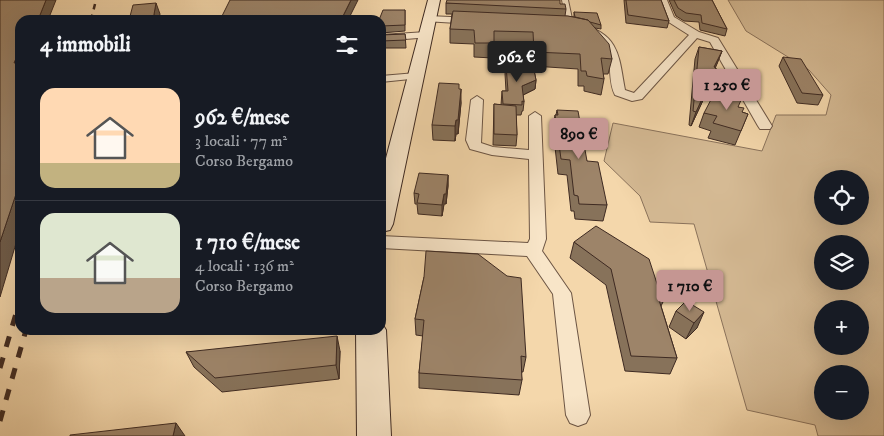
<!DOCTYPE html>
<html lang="it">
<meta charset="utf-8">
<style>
body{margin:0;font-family:"IM FELL DW Pica",serif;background:#20242c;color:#f1f3f6;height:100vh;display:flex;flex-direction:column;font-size:19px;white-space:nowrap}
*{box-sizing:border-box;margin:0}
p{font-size:16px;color:#9ea1a6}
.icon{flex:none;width:28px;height:28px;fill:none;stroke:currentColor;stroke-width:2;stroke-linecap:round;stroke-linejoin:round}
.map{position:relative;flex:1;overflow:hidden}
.details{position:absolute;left:15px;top:15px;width:371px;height:320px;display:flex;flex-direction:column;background:#171b24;border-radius:15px;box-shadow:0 5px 20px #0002}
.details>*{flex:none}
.fabs{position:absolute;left:814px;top:170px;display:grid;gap:10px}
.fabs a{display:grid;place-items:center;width:55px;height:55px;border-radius:50%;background:#171b24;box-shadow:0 5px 20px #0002;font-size:25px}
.price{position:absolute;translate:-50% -42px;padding:0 11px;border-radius:5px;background:#c59692;color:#111;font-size:16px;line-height:32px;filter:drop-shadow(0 1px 2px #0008)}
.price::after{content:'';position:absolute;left:50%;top:30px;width:15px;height:11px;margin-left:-8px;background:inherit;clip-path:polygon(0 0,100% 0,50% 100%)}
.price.on{background:#222;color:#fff}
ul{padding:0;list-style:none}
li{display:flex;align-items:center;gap:15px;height:125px;padding:0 25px}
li+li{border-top:1px solid #363941}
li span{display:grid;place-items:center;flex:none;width:140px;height:100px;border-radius:15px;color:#555}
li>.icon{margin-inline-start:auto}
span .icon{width:60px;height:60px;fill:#fffc;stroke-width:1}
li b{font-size:21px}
h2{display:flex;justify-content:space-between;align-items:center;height:60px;padding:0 25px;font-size:21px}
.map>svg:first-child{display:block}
</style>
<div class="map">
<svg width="884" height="436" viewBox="0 0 884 436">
<rect width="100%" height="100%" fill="#f4d7ab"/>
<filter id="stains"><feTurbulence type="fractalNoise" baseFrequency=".004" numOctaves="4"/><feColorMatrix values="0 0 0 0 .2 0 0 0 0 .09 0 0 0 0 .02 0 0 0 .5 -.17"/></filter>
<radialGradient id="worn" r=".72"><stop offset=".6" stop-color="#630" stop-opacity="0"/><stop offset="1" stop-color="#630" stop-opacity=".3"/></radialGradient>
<path fill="#d5ba94" stroke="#8a725b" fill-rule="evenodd" d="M728 0H884V436H818L815 425 747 410 694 224 650 222 640 196 604 161 613 123 762 151 776 115H826L831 95 809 70 746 31ZM822 179H860V216H822ZM822 244H860V281H822ZM822 309H860V346H822ZM822 374H860V411H822Z"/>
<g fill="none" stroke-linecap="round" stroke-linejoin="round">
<defs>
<path id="pedestrian" d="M562 0H568L574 28 567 26Z"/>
<path id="minor" d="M659 0H667L674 17 699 32 718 38 772 126 770 129H760L758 126 710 42 697 38 642 99 632 101 615 95C606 78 615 53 599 39 593 33 584 33 578 28L583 25C620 35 619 58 625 90L634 93 689 35 667 21Z
M428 16 473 18 478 21 473 24 425 21 423 19Z
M426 32 430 33V37L381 41V35Z
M416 73 422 76 420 78 381 82V76Z
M477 96 483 100 481 143 493 147 529 150V116L535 112 541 116 546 239 542 251 571 293 590 415 586 423 578 426 570 423 566 415 553 294 527 256 381 248V236L528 243 530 239 529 159 492 155 470 149 466 140 471 100Z"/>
<path id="secondary" d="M428 0H440L393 224 390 230 381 232V177Z
M381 322 386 330 391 436H357L356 330H381Z"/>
</defs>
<use href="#pedestrian" stroke="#6c5544" stroke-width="2"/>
<use href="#minor" stroke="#6c5544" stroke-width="2"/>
<use href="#secondary" stroke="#3e2a22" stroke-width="2"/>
<use href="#pedestrian" fill="#f8e5c8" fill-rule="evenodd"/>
<use href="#minor" fill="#f8e5c8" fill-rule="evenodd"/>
<use href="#secondary" fill="#f8e5c8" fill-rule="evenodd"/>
<path stroke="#3e2a22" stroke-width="2.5" stroke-dasharray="5.5 5.5" stroke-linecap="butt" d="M91 20 96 0"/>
<path stroke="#3e2a22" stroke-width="5" stroke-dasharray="11 11" stroke-linecap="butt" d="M0 368 20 300
M0 421 26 330"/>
</g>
<path fill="#87725a" stroke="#3e2a22" d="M624 0H661L669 21 667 28 626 23Z
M669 0H712L727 29 725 36 700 30 699 22 684 21 676 16Z
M446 3 560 4 566 9 565 16 574 17V12L601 25V29L595 28 612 59 608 74H603L604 79 601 95 584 91V86H578V69L533 66 536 80 535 89 523 95 524 102 523 111H522L521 115H516L517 135 516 146 493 145 494 104 501 105 502 91H506L505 74 506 65H532L531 46 494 45 493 58 474 57V44L450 43V29L452 14H446Z
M405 10V31L381 33V20Z
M405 34 406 48H381V35Z
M699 47 722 51 715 68 712 81 691 126 689 125 695 59Z
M783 57 823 95 818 105 797 103 779 66Z
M459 89 461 103 458 134H456L455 141 433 140 432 125Z
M739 107 742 112 748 114 735 145 708 138 711 131 699 127 704 113Z
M557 110 587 161 607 205 603 221 575 219 574 211H571L567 175 558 174 553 129 555 115H556Z
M448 175V186L446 204H444L442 216 418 214 417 204H415L414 193Z
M574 242 663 302 661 306 677 358 670 374 625 371 606 285 570 258Z
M424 277 526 357 523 372H521L522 380 519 395 419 388V373L423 336 416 335 415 319Z
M686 301 697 328 686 339 669 327 676 311Z
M340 351 339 379 222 392 194 367 186 352Z"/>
<path fill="#6e5c4a" stroke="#3e2a22" d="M46 0H56L48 20H38Z
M351 0H358L348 20H341Z
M156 3 160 14 159 20H153Z
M146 18 147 20H129Z
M20 49V73L14 63Z
M722 51 717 64 709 81 714 67Z
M716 68 712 81 691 126 696 112Z
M536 80 535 89 521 96 522 86Z
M461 89V103L458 134V120Z
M456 120V134L455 141V126Z
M448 175V186L446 204V194Z
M20 182V230L0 297V242Z
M444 194V204L442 216V205Z
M704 312 697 328 686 339 694 323Z
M337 336 340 351 339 379 336 365Z
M176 423 185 436H173Z"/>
<path fill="#9d8469" stroke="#3e2a22" d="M0 0H46L38 20H20V49L14 63 20 62V182L0 242Z
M230 0H351L341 20H220Z
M447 0H560V4H565L566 9 446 3Z
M626 0H661L669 21 628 15Z
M674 0H712L727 29 702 23 701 15 686 13 678 8Z
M156 3 153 20H145L146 18 129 20 133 5Z
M383 10H405V25L381 26V20H379Z
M453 11 568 16 588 20 609 44 612 59 601 58 604 79 587 76 586 71H581L580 54 534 52 533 32 494 31V43H475L474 30 450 29Z
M574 12 597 13 601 25 590 22 588 20 575 17Z
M405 34 406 40 381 41V35Z
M699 47 722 51 714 67 716 68 696 112 693 111Z
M783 57 801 59 823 95 802 93Z
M506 65H533L536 80 522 86 524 102 522 101V105L503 104 502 91H508Z
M439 83 459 84V89H461L458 120H456L455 126 432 125Z
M715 92 742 98 738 107 744 108 742 112 748 114 741 131 713 123 717 116 704 113Z
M494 104 516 106 517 135 494 134Z
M557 110 578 111 587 161 598 162 607 205 579 204 578 196 574 195 570 160 561 159 555 115H558Z
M419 173 448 175 446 194H444L442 205 417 203 419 194 414 193Z
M596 226 649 259 663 302 659 300 677 358 631 356 611 269 574 242Z
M426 251 478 254 507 276 521 278 526 357 521 356 522 380 419 373 424 320 415 319 424 277Z
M686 301 704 312 694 323 676 311Z
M337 336 336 365 215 378 186 352Z
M176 423 173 436H70V435Z"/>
<rect width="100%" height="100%" filter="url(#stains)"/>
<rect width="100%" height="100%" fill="url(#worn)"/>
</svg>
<div class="fabs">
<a><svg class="icon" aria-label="locate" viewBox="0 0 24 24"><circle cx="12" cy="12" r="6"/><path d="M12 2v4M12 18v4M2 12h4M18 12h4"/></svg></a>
<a><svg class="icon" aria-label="layers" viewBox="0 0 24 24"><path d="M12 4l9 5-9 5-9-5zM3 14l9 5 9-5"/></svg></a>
<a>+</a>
<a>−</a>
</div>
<b class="price on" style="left:517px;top:83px">962 €</b>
<b class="price" style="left:727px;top:111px">1 250 €</b>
<b class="price" style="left:579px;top:160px">890 €</b>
<b class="price" style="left:690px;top:312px">1 710 €</b>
<section class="details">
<h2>4 immobili<svg class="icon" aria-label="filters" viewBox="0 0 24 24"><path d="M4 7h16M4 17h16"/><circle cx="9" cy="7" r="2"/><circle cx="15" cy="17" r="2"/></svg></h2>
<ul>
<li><span style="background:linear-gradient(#ffd9b3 75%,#c2b280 0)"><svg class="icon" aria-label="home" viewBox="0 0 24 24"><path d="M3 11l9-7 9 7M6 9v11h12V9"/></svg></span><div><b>962 €/mese</b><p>3 locali · 77 m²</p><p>Corso Bergamo</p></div></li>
<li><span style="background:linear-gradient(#dfe7d0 65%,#b9a48a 0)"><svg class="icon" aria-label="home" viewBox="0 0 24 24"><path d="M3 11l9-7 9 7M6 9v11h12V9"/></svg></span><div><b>1 710 €/mese</b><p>4 locali · 136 m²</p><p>Corso Bergamo</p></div></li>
</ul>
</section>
</div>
